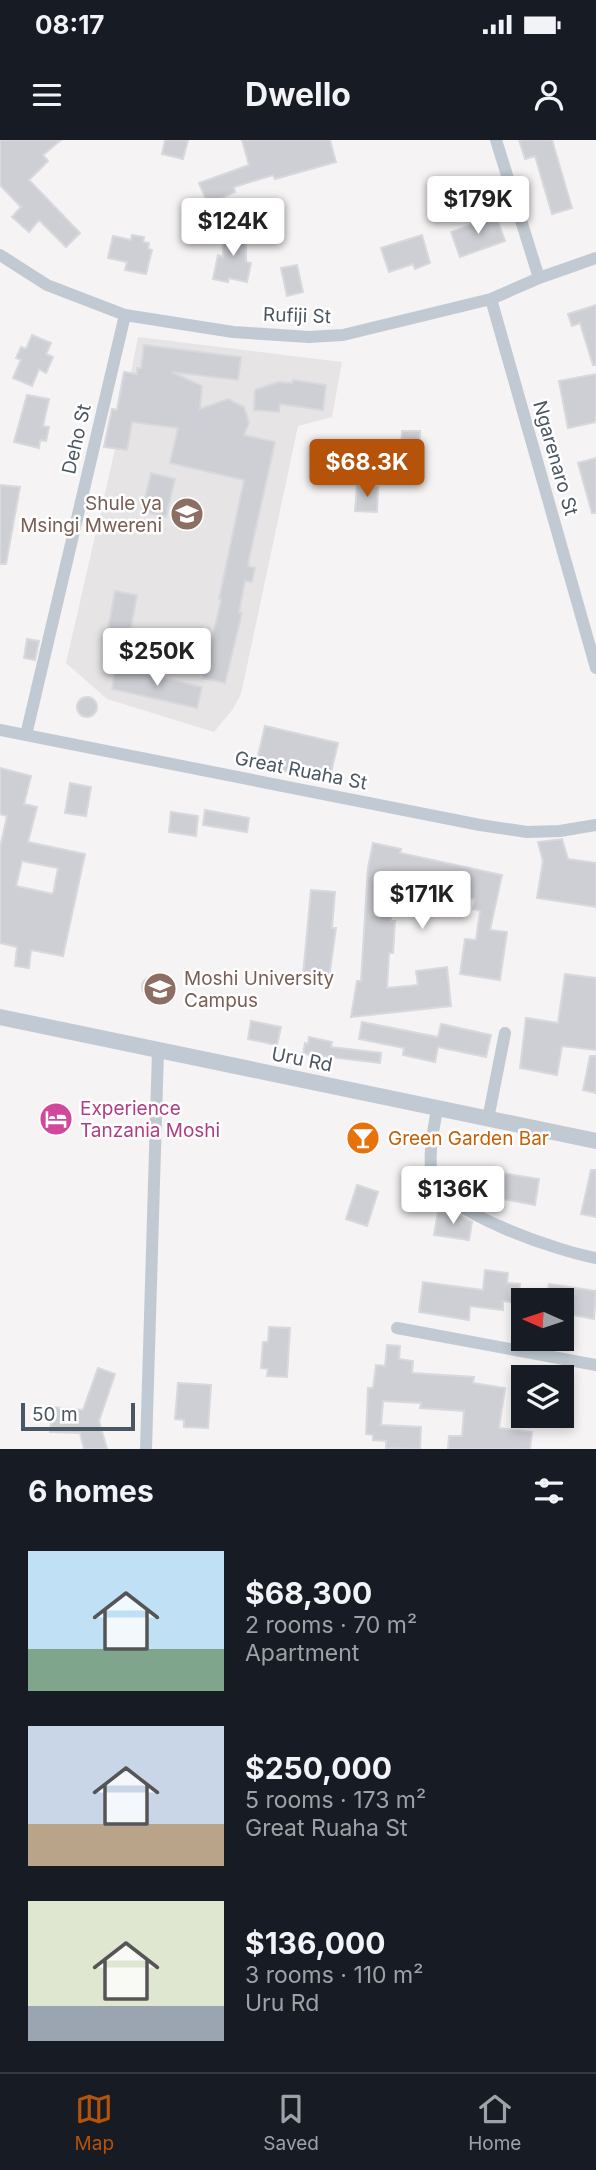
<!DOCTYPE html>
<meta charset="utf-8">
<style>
body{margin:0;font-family:Inter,sans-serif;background:#20242c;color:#f1f3f6;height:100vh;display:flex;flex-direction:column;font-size:26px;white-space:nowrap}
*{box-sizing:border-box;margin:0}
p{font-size:23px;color:#9ea1a6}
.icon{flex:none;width:38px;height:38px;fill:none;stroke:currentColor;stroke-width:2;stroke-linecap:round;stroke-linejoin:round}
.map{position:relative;height:1309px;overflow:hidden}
.panel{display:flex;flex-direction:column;background:#171b24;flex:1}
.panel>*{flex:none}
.needle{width:46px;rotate:273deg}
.controls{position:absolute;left:511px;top:1148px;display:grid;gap:14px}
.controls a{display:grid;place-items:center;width:63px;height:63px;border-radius:0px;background:#171b24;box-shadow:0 4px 10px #0003;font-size:35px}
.scale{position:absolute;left:21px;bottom:18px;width:114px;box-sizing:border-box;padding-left:7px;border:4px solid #4a5661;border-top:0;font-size:19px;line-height:24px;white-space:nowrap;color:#4a5661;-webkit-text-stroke:5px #fff;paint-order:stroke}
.price{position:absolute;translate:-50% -60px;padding:0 16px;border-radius:7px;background:#fff;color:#222;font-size:23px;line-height:46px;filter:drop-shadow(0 2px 4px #0008)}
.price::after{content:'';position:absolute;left:50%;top:42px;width:21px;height:16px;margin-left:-10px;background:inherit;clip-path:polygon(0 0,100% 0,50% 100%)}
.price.active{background:#b45309;color:#fff}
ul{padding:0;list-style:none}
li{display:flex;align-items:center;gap:21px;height:175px;padding:0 28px}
li span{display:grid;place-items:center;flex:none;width:196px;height:140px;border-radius:0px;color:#555}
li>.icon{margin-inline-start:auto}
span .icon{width:84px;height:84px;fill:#fffc;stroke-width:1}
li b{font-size:30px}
h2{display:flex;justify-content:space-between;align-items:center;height:84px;padding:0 28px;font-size:30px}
.status{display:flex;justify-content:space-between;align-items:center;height:49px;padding:0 35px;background:#171b24;direction:ltr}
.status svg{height:19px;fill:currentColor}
header{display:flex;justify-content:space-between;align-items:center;height:91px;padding:0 28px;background:#171b24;font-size:32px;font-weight:700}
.tab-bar{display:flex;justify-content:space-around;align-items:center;height:98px;border-top:2px solid #363941;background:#171b24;font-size:19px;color:#9ea1a6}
.tab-bar a{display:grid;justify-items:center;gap:4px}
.tab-bar .active{color:#b45309}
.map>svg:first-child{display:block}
</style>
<div class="status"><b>08:17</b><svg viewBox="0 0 49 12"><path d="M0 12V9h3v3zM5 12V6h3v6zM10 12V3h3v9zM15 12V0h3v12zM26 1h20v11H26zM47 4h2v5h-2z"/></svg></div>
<header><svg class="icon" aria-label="menu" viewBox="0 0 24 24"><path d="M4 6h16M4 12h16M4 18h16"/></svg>Dwello<svg class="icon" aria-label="person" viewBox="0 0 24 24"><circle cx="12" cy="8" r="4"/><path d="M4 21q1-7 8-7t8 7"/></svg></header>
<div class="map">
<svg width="596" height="1309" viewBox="0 0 596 1309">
<rect width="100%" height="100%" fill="#f5f3f3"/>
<path fill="#e6e4e5" d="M138 197 342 222 332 277 298 286 241 554 233 569 214 592 107 559 66 523 118 296Z"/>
<path fill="#cdcfd5" stroke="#d7d9de" stroke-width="2" fill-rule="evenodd" d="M0 0H61L43 15 48 21 29 40 80 93 66 107 39 80 29 92 12 77 21 67 0 45Z
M165 0H188L183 19 162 14Z
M242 0H330L336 22 275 39 273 35 234 47 235 52 208 64 199 43 249 25Z
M519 0H552L572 68 552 74 535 16 525 19Z
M496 76 505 101 460 117 451 92Z
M223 90H246V122L251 123 247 142 229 138 228 142 213 139 218 115 223 117Z
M132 95 144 97 143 102 149 103 148 109 152 110 146 134 125 130 127 122 108 118 113 96 131 100Z
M422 95 430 123 415 129 413 124 389 132 381 108Z
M297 125 303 152 287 156 281 128Z
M596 165V225H593L580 183 572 186 568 174Z
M32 195 51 203 46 214 53 217 46 233 39 229 32 246 13 238 21 220 16 218 21 207 26 209Z
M144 205 241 217 238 240 172 232 202 246 200 269 228 259 244 267 249 283 244 295 275 302 249 419 248 426 255 428 252 442 245 441 239 472 242 473 225 543 203 538 221 460 219 459 244 340 170 323 178 288 132 282 127 310 104 307 112 269 117 270 124 232 137 234V228H141Z
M596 234V282L568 288 559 241Z
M293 240 326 245 323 270 280 264 279 272 254 270 255 250 278 242 292 243Z
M27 255 49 259 43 286 49 287 46 301 40 300 39 308 14 302Z
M402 291H420L419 327 400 326Z
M596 318V373H592L578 323Z
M151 333 175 339 166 377 142 371Z
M0 345 20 347 6 424H0Z
M357 346 378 347 377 372 355 371Z
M115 451 137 455 125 521 103 517Z
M27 499 39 501 35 520 24 518Z
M116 527 202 547 197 568 112 549Z
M77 567a10 10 0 1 1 20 0a10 10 0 1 1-20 0Z
M265 586 338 603 329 641 256 624Z
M0 628 31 636 24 664 37 667 28 702 85 714 63 816 31 810 29 828 15 826 17 807 0 803V708L7 676 0 674ZM22 721 58 728 53 754 16 746Z
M70 643 91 647 86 676 65 673Z
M205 670 249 678 247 692 203 685Z
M171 672 198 676 196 696 169 692Z
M562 699 568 719 596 723V767L537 758 543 721 538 702Z
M373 703 401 709 400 713 502 735 490 790 507 792 500 840 460 834 465 799 476 800 480 771 473 769 475 759 393 742 391 781H395L393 813H389L387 848 418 845 416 831 447 827 451 866 351 877 357 841H361L368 728Z
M311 750 335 752 332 788H336L329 838 303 835Z
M565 834 596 838V910L562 906 557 935 520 928 526 878 558 883Z
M142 847a10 10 0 1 1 20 0a10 10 0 1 1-20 0Z
M251 881 281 887 277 905 248 899Z
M362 882 438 897 441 884 491 895 486 917 438 907 435 922 403 915 404 908 359 899Z
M309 897 332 902 331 907 381 913 380 923 303 914 305 903 308 904Z
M590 916H596V953L583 950Z
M591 1030H596V1077L581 1074Z
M502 1033 539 1039 535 1065 498 1058Z
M357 1045 378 1052 367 1086 346 1079Z
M438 1072 459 1075 472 1082 469 1100 434 1095Z
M485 1130 508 1133 507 1143 520 1144 518 1163 503 1161V1170L470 1166 469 1180 419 1172 423 1142 483 1150Z
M549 1144 596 1151 594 1179 562 1173V1160H546Z
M269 1187 290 1188 287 1237 267 1236 268 1229 261 1228 263 1202H268Z
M387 1205 400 1206 399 1219 413 1221 412 1233 474 1237 473 1243 505 1248 499 1288 532 1292 530 1309H448L449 1296H462L464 1271 420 1268 421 1263 383 1261 381 1285 421 1287 420 1309 386 1308V1301L373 1300V1295L366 1294 368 1248H373L376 1225 385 1226Z
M98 1228 115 1234 99 1281 107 1309H84L80 1293 50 1292 52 1267 83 1270Z
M178 1243 211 1245 208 1288 184 1287V1280L175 1279Z"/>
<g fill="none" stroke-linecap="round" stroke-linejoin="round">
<path stroke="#c1cad2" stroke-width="12" d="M496 0 539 138
M0 115 47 145 125 175 233 192 309 197 343 195 491 159 539 138 596 118
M491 159 596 528
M0 590 480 685 527 692 560 691 596 685
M26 595 125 175
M437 968C434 989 427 1017 433 1038 444 1073 561 1112 596 1118
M488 979 505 893
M397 1188 596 1225
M146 1309 158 911"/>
<path stroke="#c1cad2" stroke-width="16" d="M0 877 596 1001"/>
</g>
<defs>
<symbol id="school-disc" viewBox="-11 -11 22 22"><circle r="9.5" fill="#8d6e63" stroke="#fff"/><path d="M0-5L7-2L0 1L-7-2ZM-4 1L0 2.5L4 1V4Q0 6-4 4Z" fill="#fff"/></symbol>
<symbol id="hotel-disc" viewBox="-11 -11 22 22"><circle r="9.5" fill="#d1479c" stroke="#fff"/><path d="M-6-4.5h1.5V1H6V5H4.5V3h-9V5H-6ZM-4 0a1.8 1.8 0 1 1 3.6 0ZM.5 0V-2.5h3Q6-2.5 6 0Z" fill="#fff"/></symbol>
<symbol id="bar-disc" viewBox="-11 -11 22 22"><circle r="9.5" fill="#e8710a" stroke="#fff"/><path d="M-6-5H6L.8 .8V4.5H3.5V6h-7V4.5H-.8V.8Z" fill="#fff"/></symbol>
</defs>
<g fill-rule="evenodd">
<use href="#school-disc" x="168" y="355" width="38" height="38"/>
<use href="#school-disc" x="141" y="830" width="38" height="38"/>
<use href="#hotel-disc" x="37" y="960" width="38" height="38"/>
<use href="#bar-disc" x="344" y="979" width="38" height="38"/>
</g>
<g text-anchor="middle" stroke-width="5" stroke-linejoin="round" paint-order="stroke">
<g font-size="19" fill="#4a5661" stroke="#fff">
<text transform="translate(297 175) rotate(2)" y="7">Rufiji St</text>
<text transform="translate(76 299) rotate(-77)" y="7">Deho St</text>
<text transform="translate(556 318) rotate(74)" y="7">Ngarenaro St</text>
<text transform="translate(301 630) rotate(11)" y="7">Great Ruaha St</text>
<text transform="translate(302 919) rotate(11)" y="7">Uru Rd</text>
</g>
<g font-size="19" fill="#785e54" stroke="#fff" text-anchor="end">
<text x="162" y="370">Shule ya<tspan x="162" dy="22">Msingi Mwereni</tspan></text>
<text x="184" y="845" text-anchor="start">Moshi University<tspan x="184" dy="22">Campus</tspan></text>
</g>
<g font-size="19" fill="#b23c85" stroke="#fff" text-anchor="start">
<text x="80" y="975">Experience<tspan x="80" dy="22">Tanzania Moshi</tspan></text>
</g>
<g font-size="19" fill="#c56008" stroke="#fff" text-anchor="start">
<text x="388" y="1005">Green Garden Bar</text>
</g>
</g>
</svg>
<div class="controls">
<a><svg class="needle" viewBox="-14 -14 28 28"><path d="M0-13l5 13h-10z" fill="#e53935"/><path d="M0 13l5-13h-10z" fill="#9ea1a6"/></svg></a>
<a><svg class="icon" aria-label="layers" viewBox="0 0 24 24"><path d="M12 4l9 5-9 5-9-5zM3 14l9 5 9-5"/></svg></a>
</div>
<div class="scale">50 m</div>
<b class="price" style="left:478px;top:96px">$179K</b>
<b class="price" style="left:233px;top:118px">$124K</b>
<b class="price active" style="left:367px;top:359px">$68.3K</b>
<b class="price" style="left:157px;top:548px">$250K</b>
<b class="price" style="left:422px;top:791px">$171K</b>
<b class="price" style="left:453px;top:1086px">$136K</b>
</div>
<section class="panel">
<h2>6 homes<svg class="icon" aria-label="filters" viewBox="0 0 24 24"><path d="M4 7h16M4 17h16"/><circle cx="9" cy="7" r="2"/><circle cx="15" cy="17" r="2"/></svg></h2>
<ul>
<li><span style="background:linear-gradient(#bfe0f5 70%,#7fa58c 0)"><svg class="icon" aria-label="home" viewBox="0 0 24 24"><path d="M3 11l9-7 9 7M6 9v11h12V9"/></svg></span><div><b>$68,300</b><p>2 rooms · 70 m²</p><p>Apartment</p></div></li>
<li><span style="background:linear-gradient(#c9d6e8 70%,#b9a48a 0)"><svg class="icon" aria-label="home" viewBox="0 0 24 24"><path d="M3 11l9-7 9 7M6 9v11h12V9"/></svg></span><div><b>$250,000</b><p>5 rooms · 173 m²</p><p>Great Ruaha St</p></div></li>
<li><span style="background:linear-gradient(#dfe7d0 75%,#9aa5b1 0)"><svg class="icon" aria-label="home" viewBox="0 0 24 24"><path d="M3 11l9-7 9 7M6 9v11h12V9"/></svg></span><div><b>$136,000</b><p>3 rooms · 110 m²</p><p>Uru Rd</p></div></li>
</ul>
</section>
<nav class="tab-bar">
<a class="active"><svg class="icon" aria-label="map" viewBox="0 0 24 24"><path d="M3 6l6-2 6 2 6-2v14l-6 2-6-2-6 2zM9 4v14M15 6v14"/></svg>Map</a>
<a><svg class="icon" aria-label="saved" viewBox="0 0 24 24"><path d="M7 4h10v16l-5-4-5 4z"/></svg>Saved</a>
<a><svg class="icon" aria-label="home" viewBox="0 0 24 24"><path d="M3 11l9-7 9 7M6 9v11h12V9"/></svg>Home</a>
</nav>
